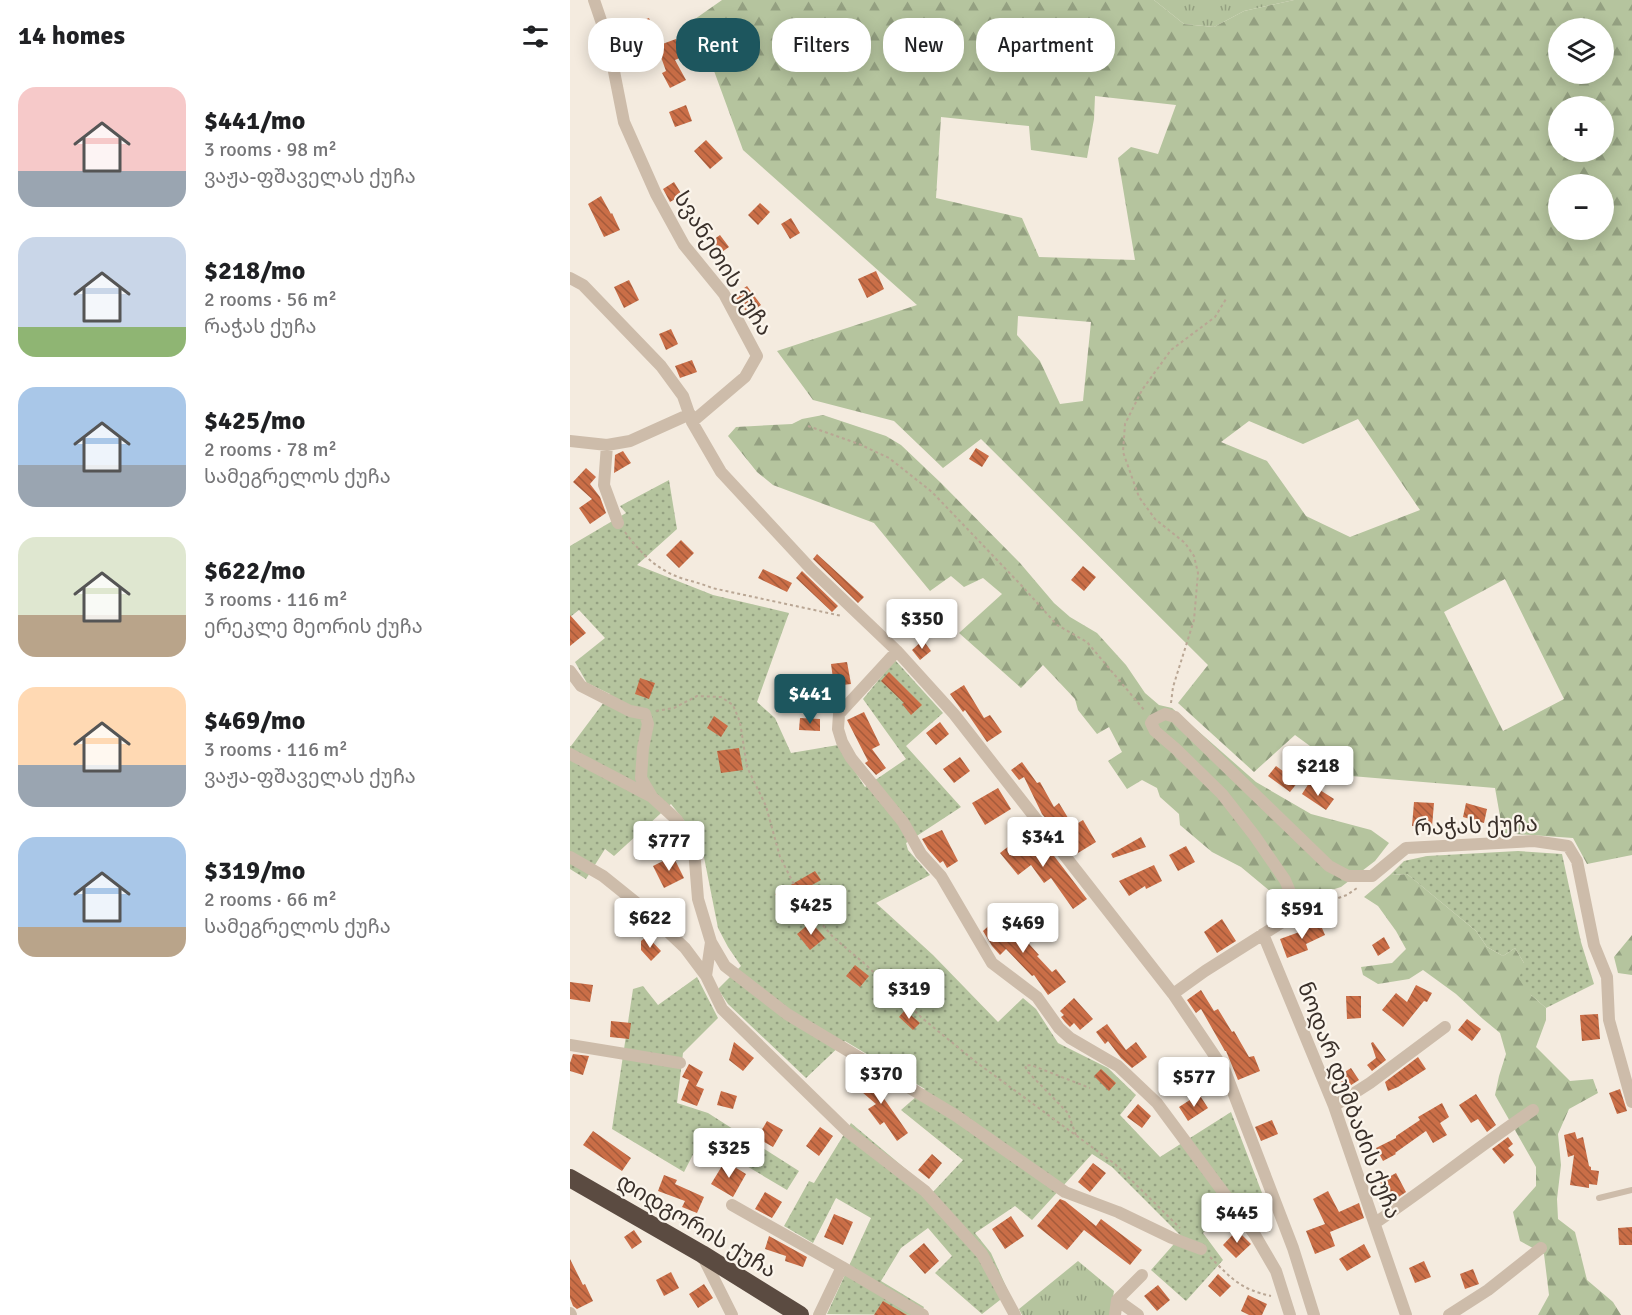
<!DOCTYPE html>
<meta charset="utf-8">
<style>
body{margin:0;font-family:Signika,"Noto Sans Georgian",sans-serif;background:#f6f6f6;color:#202124;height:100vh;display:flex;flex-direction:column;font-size:22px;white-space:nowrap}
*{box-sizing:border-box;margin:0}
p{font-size:20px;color:#757577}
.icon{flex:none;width:33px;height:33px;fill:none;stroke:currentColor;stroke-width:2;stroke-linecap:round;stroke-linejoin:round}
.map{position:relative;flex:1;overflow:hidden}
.drawer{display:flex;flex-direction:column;background:#fff;width:570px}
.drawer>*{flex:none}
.banner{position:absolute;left:18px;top:18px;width:570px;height:54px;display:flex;gap:12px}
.fabs{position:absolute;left:978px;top:18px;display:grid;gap:12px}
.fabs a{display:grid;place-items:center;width:66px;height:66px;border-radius:50%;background:#fff;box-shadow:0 3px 15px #0003;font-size:30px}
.price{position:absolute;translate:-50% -51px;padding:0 14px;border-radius:6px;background:#fff;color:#222;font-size:20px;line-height:39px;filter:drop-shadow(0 2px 3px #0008)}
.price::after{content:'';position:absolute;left:50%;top:36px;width:18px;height:14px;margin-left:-9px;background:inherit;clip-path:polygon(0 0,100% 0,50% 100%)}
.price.current{background:#1d565e;color:#fff}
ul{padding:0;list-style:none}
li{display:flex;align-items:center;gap:18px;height:150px;padding:0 18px}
li span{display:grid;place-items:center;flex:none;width:168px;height:120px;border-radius:18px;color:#555}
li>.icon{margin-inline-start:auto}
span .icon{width:72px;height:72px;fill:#fffc;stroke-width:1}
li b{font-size:26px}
h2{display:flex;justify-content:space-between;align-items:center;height:72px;padding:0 18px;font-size:26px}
.pill{padding:0 21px;border-radius:24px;background:#fff;box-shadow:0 3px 15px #0003;font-size:21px;line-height:54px}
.pill.current{background:#1d565e;color:#fff}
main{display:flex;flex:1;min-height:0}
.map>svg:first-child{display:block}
</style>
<main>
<section class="drawer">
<h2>14 homes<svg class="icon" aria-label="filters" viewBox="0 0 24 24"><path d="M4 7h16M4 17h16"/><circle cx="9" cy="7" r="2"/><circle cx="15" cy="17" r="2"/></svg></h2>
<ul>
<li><span style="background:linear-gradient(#f6c9c9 70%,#9aa5b1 0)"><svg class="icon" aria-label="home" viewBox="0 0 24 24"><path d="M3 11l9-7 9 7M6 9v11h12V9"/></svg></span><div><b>$441/mo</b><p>3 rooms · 98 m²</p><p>ვაჟა-ფშაველას ქუჩა</p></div></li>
<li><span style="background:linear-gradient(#c9d6e8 75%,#8fb573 0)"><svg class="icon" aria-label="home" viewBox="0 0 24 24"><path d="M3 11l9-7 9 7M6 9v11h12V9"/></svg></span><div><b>$218/mo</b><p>2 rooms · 56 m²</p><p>რაჭას ქუჩა</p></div></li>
<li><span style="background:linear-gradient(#a9c7e8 65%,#9aa5b1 0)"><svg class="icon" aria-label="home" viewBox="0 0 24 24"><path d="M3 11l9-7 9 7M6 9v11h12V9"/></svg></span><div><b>$425/mo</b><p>2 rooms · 78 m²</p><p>სამეგრელოს ქუჩა</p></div></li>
<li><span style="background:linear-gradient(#dfe7d0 65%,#b9a48a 0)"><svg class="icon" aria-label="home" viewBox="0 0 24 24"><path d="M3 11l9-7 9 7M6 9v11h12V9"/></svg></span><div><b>$622/mo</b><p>3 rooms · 116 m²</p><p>ერეკლე მეორის ქუჩა</p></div></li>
<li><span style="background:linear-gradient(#ffd9b3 65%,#9aa5b1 0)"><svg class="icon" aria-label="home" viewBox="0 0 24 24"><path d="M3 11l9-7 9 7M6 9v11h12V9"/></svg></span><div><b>$469/mo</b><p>3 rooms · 116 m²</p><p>ვაჟა-ფშაველას ქუჩა</p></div></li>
<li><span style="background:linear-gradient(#a9c7e8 75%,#b9a48a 0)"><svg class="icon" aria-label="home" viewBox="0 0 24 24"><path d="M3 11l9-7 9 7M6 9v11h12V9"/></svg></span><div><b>$319/mo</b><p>2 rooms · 66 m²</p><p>სამეგრელოს ქუჩა</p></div></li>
</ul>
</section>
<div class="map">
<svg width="1062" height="1315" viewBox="0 0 1062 1315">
<defs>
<pattern id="grass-tufts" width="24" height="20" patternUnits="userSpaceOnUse" patternTransform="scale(1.5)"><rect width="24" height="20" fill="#b5c49e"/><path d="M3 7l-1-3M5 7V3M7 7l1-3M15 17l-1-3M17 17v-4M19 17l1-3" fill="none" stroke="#94a081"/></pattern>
<pattern id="forest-firs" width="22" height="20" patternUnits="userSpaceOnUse" patternTransform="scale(1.5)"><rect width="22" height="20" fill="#b5c49e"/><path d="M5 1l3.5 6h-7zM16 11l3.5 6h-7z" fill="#94a081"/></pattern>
<pattern id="park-dots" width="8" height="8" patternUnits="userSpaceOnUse" patternTransform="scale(1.5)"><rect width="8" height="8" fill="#b5c49e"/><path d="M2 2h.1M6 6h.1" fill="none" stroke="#94a081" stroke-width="1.8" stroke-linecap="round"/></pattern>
<pattern id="building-back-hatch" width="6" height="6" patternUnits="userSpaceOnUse" patternTransform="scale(1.5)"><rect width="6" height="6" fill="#ca6e47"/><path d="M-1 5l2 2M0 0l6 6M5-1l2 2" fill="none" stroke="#a55b3b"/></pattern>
</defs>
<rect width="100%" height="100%" fill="#f4ebdf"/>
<path fill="url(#grass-tufts)" d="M584 0H724L674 11 644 27 614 24Z
M508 1261 544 1291 540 1315H452L449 1309Z"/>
<path fill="url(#forest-firs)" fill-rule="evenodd" d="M152 0H584L614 24 644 27 674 11 724 0H1062V855L1017 864 1003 838 933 833 925 788 781 776 725 735 684 772 608 703 638 665 411 439 373 468 324 421 243 400 207 351 347 305 173 150 125 19ZM988 28H1034V74H988ZM525 96 606 105 588 154 561 147 548 158 565 260 469 257 452 218 366 198 371 117 459 126 461 150 517 158 524 119ZM988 106H1034V152H988ZM988 184H1034V230H988ZM448 316 521 322 513 401 490 404 470 361 447 335ZM788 419 850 510 780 537 736 516 697 461 651 442 679 421 733 444ZM935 579 994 699 933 731 874 612Z
M253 415 316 436 331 445 371 483 450 563 484 603 500 617 527 633 556 665 575 693 589 705 602 708 686 782 741 814 801 830 819 843 805 861 771 887 714 905 707 897 671 867 642 852 610 825 609 814 590 797 587 788 572 780 557 789 538 761 552 752 539 727 527 734 508 710 505 699 473 665 451 688 389 633 432 594 413 578 394 587 381 576 360 591 304 523 203 485 187 472 158 436 166 427 222 424 232 419Z
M837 874 906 931 917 947 933 956 945 948 954 963 961 995 976 1008V1020L966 1047 1000 1081 1023 1079 1028 1093 999 1109 988 1134 991 1165 987 1199 988 1219 1005 1232 1017 1280 1043 1302 1051 1315H968L979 1295 974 1254 950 1241 943 1212 966 1186V1167L925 1095 929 1076 936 1054 930 1033 913 1019 886 994 853 970 839 979 808 984 793 975 791 967 822 963 836 949 826 931 808 906 794 897 820 875Z
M1062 935V975L1048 973 1044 957Z"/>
<path fill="url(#park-dots)" d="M99 480 107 529 67 565 143 595 219 613 187 702 205 718 221 753 268 745 295 787 336 759 293 699 325 660 373 713 336 746 391 807 336 843 338 850 360 875 306 903 363 955 428 1022 453 998 466 1009 488 1043 538 1068 566 1095 550 1115 590 1157 661 1112 692 1193 654 1211 633 1233 653 1260 616 1301 581 1270 611 1236 542 1167 522 1154 462 1220 445 1206 405 1233 421 1253 439 1293 412 1314 365 1273 382 1256 358 1228 331 1248 311 1281 354 1307 350 1315 257 1314 301 1218 266 1198 243 1243 214 1226 239 1181 244 1183 281 1123 363 1192 393 1160 331 1110 355 1089 275 1041 236 1078 158 1004 148 989 171 966 158 947 148 928 131 842 101 804 44 856 35 849 16 879 0 869V746H1L40 694 17 683 5 662 35 638 9 610 0 617V546L56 513 50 506Z
M948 851 992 854 1011 942 1024 984 976 1008 961 995 949 979 954 963 945 948 933 956 917 947 906 931 837 874 820 875 834 861 857 856Z
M127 977 148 1018 113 1053 107 1103 138 1113 229 1171 217 1190 131 1139 114 1172 42 1129 63 989 73 986 88 1005Z"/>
<path fill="url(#building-back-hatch)" d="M79 18 85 35 67 41 61 25Z
M106 39 112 57 105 60 116 80 100 88 92 73 96 71 87 46Z
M116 105 122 121 105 127 99 112Z
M136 140 153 158 140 169 124 151Z
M104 182 112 195 100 202 93 189Z
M31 196 41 214 42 213 50 230 34 237 18 204Z
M190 203 200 212 188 225 178 215Z
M221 218 230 233 220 239 211 224Z
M150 235 159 247 149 254 140 242Z
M306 271 314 289 297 298 288 279Z
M59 280 69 300 54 308 44 287Z
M177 286 191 305 178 314 164 295Z
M101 329 108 344 96 350 89 334Z
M122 360 127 372 110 378 105 366Z
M406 448 419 456 412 467 399 459Z
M53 451 61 463 44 473 45 455Z
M16 468 26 477 20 484 30 497 36 513 20 524 9 508 22 499 3 482Z
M111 540 124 553 109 568 96 555Z
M247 554 294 597 288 603 243 559Z
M513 566 526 577 514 591 501 580Z
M193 569 222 583 217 592 188 578Z
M232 571 268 606 262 612 226 578Z
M0 615 16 633 0 646Z
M353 640 361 651 350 660 342 650Z
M277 662 281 684 264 686 261 664Z
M319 672 352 705 341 715 332 704 334 703 311 681Z
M70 678 85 683 79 699 65 694Z
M394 685 414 718 420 715 432 732 417 742 395 710 393 712 380 694Z
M294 712 310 745 302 749 316 768 306 775 295 763 298 761 277 720Z
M144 716 158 726 151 737 137 728Z
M230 718 250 719V731L229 730Z
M370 722 379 734 366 745 356 733Z
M169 748 173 770 151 773 147 751Z
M390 757 400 771 384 783 373 769Z
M452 762 467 783 470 782 484 807 489 803 503 826 513 820 526 842 508 853 491 824 484 828 472 814 454 777 449 780 441 770Z
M706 766 728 782 720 792 698 776Z
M739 783 764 799 756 810 732 794Z
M428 788 441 809 415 825 402 803Z
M844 802 864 803 862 827 842 826Z
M896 803 917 809 914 823 893 817Z
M101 826 116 852V857L111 860 94 830Z
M372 830 388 861 377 868 373 861 370 863 358 849 352 839Z
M454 834 474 858 481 852 517 899 503 909 481 878 474 883 461 865 448 875 430 853Z
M571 837 576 847 543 858 541 854Z
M616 846 625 862 608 871 599 855Z
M103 856 114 878 94 888 83 866Z
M584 865 592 881 576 889 575 886 559 896 549 881Z
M245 871 251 880 222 896 223 898 212 905 205 894Z
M427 918 437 928 443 922 453 933 451 935 469 955 467 956 482 972 486 969 496 982 478 995 464 975 462 976 436 949 430 955 422 946 413 931Z
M652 919 666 941 647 953 634 932Z
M749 921 755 935 736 944 738 950 717 958 710 939 735 930 734 928Z
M241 922 255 938 240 950 227 934Z
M77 936 91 951 81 961 71 950V941Z
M814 937 820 948 808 956 802 945Z
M285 965 299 976 290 987 276 976Z
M0 982 23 985 20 1002 0 999Z
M846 985 862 993 857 1002 854 1001 833 1027 812 1010 826 993 837 1002Z
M631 990 644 1011 648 1009 662 1032 664 1031 679 1057 684 1056 690 1071 668 1080 656 1051H655L631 1009 626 1013 617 1000Z
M776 996H791V1018L777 1019Z
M504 998 523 1019 510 1030 504 1023 500 1027 495 1022 491 1017 494 1015 490 1011Z
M335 1010 350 1023 343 1030 329 1017Z
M1028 1014 1030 1039 1012 1041 1010 1015Z
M897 1019 911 1029 902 1041 888 1030Z
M41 1021 61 1023 59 1039 40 1037Z
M537 1024 556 1050 566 1042 577 1057 562 1068 551 1058 538 1041 535 1044 526 1032Z
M164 1042 184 1058 173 1071 159 1060Z
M803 1042 816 1060 802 1071 797 1065 806 1058 801 1043Z
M3 1054 19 1056 13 1075 0 1071V1063Z
M848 1057 856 1069 828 1087 818 1091 815 1082Z
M119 1064 133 1072 126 1086 134 1089 127 1106 111 1100 119 1080 112 1077Z
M781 1068 789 1080 775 1089 767 1077Z
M531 1069 546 1083 539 1091 524 1076Z
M297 1072 315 1082 308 1090 338 1133 327 1141 314 1122 310 1125 298 1109 306 1104 285 1086Z
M1050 1089 1057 1111 1047 1114 1039 1093Z
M151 1091 167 1096 163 1109 147 1105Z
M629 1094 638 1108 618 1121 609 1107Z
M906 1094 926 1125 917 1132 908 1119 901 1123 889 1105Z
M872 1103 879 1117 870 1123 877 1135 863 1143 856 1131 825 1153 826 1154 813 1161 806 1148 826 1138V1136L850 1120 848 1117Z
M568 1104 581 1116 572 1128 557 1117Z
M702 1120 708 1134 691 1141 685 1127Z
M197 1121 213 1130 203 1147 187 1138Z
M250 1127 263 1136 249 1156 236 1146Z
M23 1131 61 1158 52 1171 13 1145Z
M1005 1132 1007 1139 1013 1137 1019 1166 1021 1167V1170L1029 1171 1027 1185 1019 1184V1188L1000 1185 1004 1155 998 1157 994 1135Z
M938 1137 943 1144 938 1148 944 1155 934 1164 922 1149Z
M362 1154 372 1163 359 1179 348 1170Z
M155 1161 176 1174 163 1197 141 1184Z
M523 1163 536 1173 520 1192 508 1182Z
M826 1173 836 1192 821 1202 810 1182Z
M94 1175 107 1180 105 1184 134 1197 127 1213 112 1207 115 1201 88 1191Z
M758 1191 769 1212 789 1203 794 1218 760 1232 765 1246 745 1254 736 1231 755 1224 743 1199Z
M195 1192 212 1202 202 1218 185 1209Z
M490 1199 495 1201 526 1226 531 1219 572 1250 560 1265 514 1230 497 1250 467 1226Z
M264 1214 283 1222 273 1245 254 1237Z
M441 1216 454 1236 435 1249 422 1229Z
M1062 1227V1245H1049L1048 1228Z
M64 1230 72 1242 62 1249 54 1237Z
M667 1230 681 1244 666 1258 653 1245Z
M199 1236 237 1257 233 1267 215 1261 216 1256 195 1249Z
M354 1243 369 1261 355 1274 339 1256Z
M794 1244 801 1257 777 1271 769 1259Z
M0 1259 13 1285 15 1284 23 1301 7 1309 3 1306 0 1298Z
M854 1261 861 1277 845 1283 839 1268Z
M903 1269 909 1284 895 1289 890 1274Z
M101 1272 109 1288 94 1296 86 1280Z
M648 1274 661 1286 650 1297 638 1286Z
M134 1284 143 1298 128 1308 119 1294Z
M588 1285 600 1300 587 1311 574 1296Z
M678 1295 697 1304 692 1315H679L671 1311Z
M313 1301 337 1315H304Z"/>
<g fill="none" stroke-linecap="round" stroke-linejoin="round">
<path stroke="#b9a694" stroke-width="2" stroke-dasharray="3 3" stroke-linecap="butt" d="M238 426 289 444 319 458 362 492 452 586 487 625 517 642 575 711
M55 532C71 554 88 571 114 579 124 582 133 584 142 588L272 616
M601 703 603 687 624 620 628 573 624 556 615 543 585 519 569 497 553 452 555 424 572 390 601 350 645 317 656 299
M86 711 104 708 127 696 151 697 163 705 170 722 177 767 196 806 210 857 233 902 263 937 295 964 352 1018 406 1062 545 1164 610 1228
M757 902 777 895 787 888
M506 1135 498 1113 457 1071 455 1066 461 1065 520 1088
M640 1257C662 1279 670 1289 701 1296"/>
<path stroke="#cdbcaa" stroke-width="6" d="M1029 1198 1062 1190"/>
<path stroke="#cdbcaa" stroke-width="12" d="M24 0 38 41 54 122 86 194 114 245 154 294 187 356 175 377 122 422
M0 278 13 285 91 366 113 396 122 422 151 472 241 569 327 651 384 714 603 994 655 1071 723 1248 744 1315
M0 441 37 445 60 441 120 414
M37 445 34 485 48 523
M327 651 269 714 268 729 272 742 281 758 333 822 351 854 371 876 422 963 467 997 489 1028 500 1038 548 1066 587 1103 685 1235 706 1271 720 1315
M0 671 11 686 60 711 75 714 78 724 73 748 71 778 82 797
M0 754 82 797 107 820 124 849 128 899 141 942 155 966 217 1014 385 1115 495 1192 548 1212 602 1238 631 1249
M0 857 33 876 74 909 115 948 136 976 152 1009 277 1131 355 1191 412 1254 445 1315
M725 914 724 901 715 880 684 835 652 794 606 749 585 731 581 723 583 720 595 714 605 717 759 866 778 876H802L836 848 964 841 998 846 1007 861 1024 945 1037 977 1039 1020 1062 1102
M693 934 764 1106 836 1315
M136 976 141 942
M603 994 635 971 725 914 746 906
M0 1045 110 1063
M764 1106 800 1083 875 1027
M162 1205 272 1267 249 1315
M805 1223C859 1187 909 1146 963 1110
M132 1255 162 1315
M272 1267 353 1315
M547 1300 568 1315
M0 1313 1 1315
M545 1315 547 1300 572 1275
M879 1315 918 1290 971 1248"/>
<path stroke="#5b4b41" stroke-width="18" d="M0 1178 132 1254 230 1315"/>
</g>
<g text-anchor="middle" stroke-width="4.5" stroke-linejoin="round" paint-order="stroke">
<g font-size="22" fill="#3a302a" stroke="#fbf5ec">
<text transform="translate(154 263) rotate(58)" y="8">სვანეთის ქუჩა</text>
<text transform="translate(906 825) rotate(-2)" y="8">რაჭას ქუჩა</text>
<text transform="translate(780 1100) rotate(69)" y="8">ნოდარ დუმბაძის ქუჩა</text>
<text transform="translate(127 1225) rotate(31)" y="8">დიდგორის ქუჩა</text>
</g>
</g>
</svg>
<div class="fabs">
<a><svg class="icon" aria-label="layers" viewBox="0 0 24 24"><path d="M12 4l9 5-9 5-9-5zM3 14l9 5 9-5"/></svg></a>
<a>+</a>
<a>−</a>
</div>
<b class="price" style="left:352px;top:650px">$350</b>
<b class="price current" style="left:240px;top:725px">$441</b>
<b class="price" style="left:748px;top:797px">$218</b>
<b class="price" style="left:473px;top:868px">$341</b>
<b class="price" style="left:99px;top:872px">$777</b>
<b class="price" style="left:241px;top:936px">$425</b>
<b class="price" style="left:732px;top:940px">$591</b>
<b class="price" style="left:80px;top:949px">$622</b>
<b class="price" style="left:453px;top:954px">$469</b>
<b class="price" style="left:339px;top:1020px">$319</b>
<b class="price" style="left:311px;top:1105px">$370</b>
<b class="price" style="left:624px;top:1108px">$577</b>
<b class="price" style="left:159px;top:1179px">$325</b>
<b class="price" style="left:667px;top:1244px">$445</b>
<div class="banner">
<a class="pill">Buy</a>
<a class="pill current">Rent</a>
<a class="pill">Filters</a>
<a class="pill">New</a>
<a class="pill">Apartment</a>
</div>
</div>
</main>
